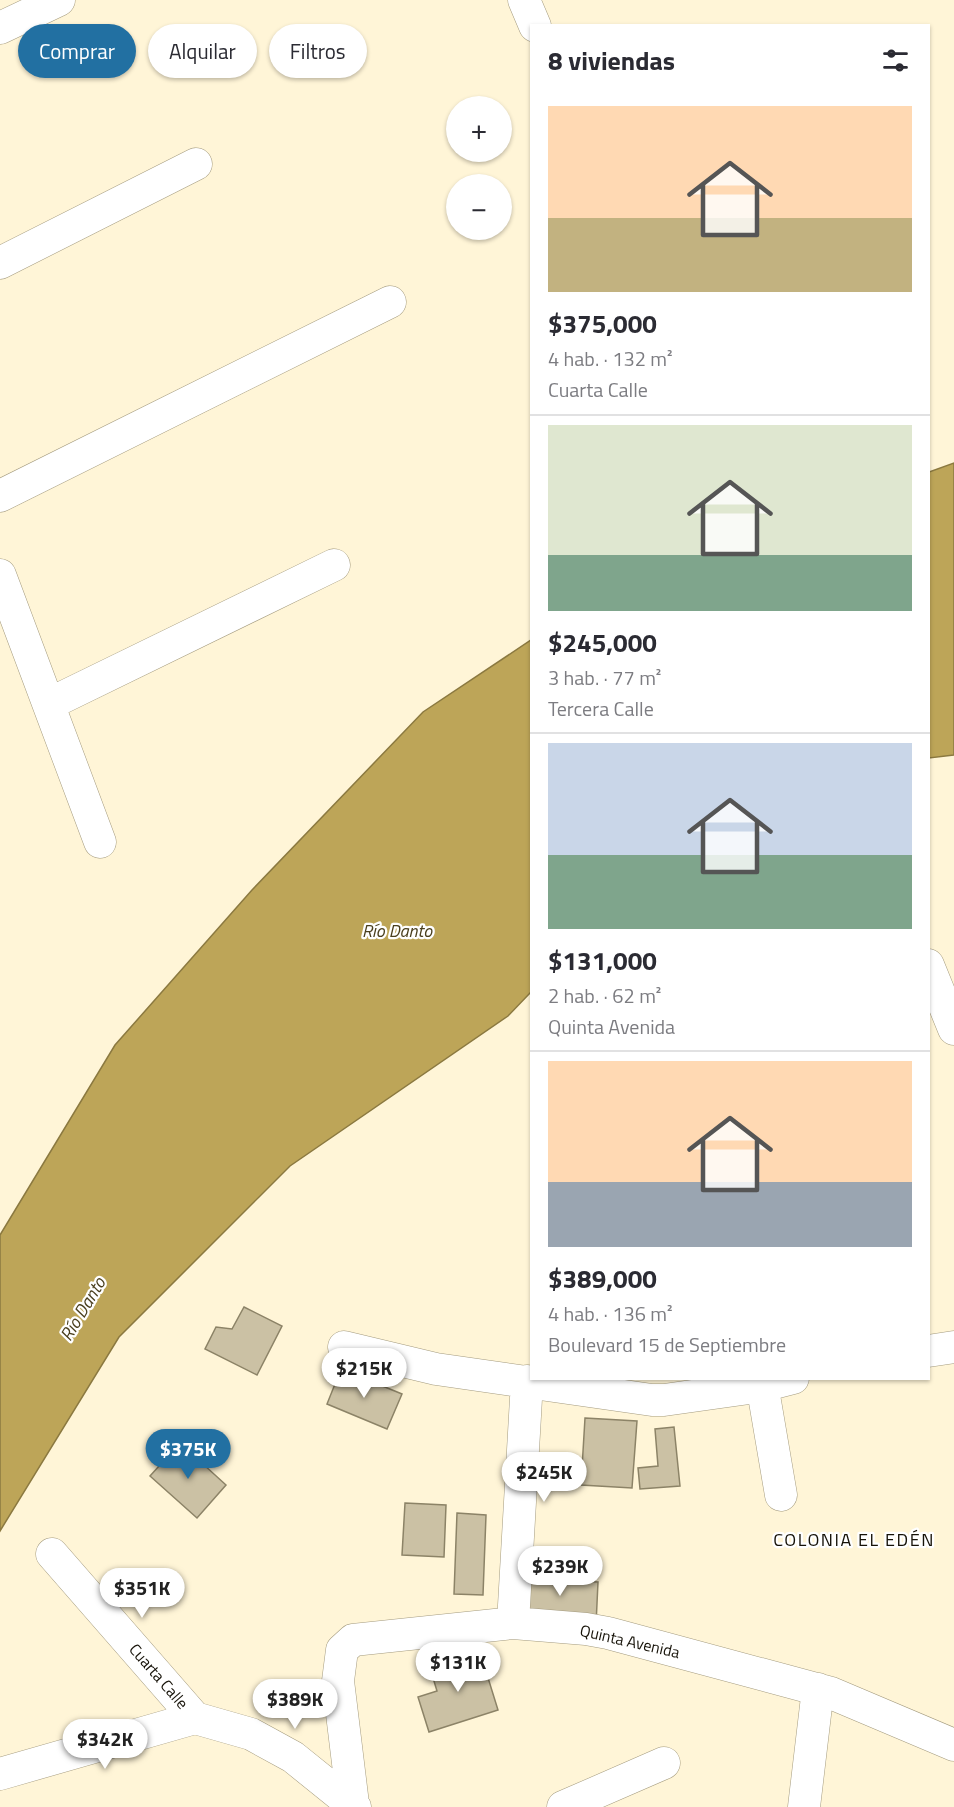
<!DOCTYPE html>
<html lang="es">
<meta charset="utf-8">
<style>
body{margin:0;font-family:"Titillium Web",sans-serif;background:#f7f7f7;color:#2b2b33;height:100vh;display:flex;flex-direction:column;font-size:22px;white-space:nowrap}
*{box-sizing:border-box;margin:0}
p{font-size:20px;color:#7c7c81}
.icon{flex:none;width:33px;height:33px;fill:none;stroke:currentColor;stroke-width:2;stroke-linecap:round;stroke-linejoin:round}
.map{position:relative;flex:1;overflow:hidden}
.panel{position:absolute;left:530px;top:24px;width:400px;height:1356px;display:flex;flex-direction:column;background:#fff;border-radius:0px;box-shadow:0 2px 4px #0004}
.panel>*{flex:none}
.hud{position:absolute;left:18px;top:24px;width:422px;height:54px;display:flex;gap:12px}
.tools{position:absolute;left:446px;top:96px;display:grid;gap:12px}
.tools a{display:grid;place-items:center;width:66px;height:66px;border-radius:50%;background:#fff;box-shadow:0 2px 4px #0004;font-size:30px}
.price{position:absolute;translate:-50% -51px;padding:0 14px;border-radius:21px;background:#fff;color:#222;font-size:20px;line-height:39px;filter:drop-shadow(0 2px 3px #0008)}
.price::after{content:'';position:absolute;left:50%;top:36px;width:18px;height:14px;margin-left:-9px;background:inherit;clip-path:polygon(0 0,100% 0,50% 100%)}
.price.active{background:#2270a2;color:#fff}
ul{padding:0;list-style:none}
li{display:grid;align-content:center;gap:12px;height:318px;padding:0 18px}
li+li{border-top:2px solid #e1e1e2}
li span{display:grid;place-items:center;height:186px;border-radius:0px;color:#555}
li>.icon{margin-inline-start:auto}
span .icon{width:108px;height:108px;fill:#fffc;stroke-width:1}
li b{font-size:26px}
h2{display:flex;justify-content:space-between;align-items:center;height:72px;padding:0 18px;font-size:26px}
.chip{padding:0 21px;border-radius:27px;background:#fff;box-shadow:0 2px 4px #0004;font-size:21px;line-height:54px}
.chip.active{background:#2270a2;color:#fff}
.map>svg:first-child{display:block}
</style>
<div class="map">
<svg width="954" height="1807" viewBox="0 0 954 1807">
<rect width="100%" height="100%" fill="#fff5d7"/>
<path fill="#bda558" stroke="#8b7940" stroke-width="1.5" d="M954 463V755L929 758V472Z
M531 640V992L508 1016 290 1166 119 1337 0 1531V1235L115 1045 252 890 423 712Z"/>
<path fill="#cbc1a4" stroke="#8c8367" stroke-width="1.5" d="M244 1307 282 1326 257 1375 205 1349 216 1327 232 1329Z
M341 1369 402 1394 387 1429 327 1404Z
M585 1418 637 1421 632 1488 581 1485Z
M674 1427 680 1486 640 1489 638 1468 658 1466 655 1429Z
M180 1443 226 1485 197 1518 150 1476Z
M405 1503 446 1505 444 1557 402 1555Z
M457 1513 486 1515 483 1595 454 1594Z
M529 1563 570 1565V1581L598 1582 596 1625 526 1622Z
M480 1652 498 1710 429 1732 418 1697 437 1691 430 1668Z"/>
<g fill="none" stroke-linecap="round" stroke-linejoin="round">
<defs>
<path id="minor" d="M524 0 535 26
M0 28 59 0
M0 263 196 164
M0 496 390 302
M0 575 100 842
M49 704 334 565
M928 965 954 1029
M344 1347 436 1369 652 1400H664L762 1386 793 1378
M928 1351 954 1347
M761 1378 781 1495
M52 1554 195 1718
M513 1623 527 1381
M0 1774 195 1718 251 1734 293 1757 355 1807
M353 1804 338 1681 342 1650 353 1640 513 1623 586 1629 608 1633 831 1693 954 1745
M563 1807 664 1763
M804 1807 818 1689"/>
</defs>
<use href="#minor" stroke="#a49b7f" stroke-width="33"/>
<use href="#minor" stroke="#fff" stroke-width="32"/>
</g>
<g text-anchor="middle" stroke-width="4.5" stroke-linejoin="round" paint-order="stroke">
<g font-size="16" fill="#161208" stroke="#fff">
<text transform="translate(630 1641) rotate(13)" y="6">Quinta Avenida</text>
<text transform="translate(159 1676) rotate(49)" y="6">Cuarta Calle</text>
</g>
<g font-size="18" font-style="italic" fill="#4a3f1e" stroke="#fff">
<text x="397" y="937">Río Danto</text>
<text transform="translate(83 1309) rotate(-59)" y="6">Río Danto</text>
</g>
<g font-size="18" letter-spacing="1.5" fill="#161208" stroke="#fff">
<text x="854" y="1546">COLONIA EL EDÉN</text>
</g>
</g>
</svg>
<div class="tools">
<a>+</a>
<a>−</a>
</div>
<b class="price" style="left:364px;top:1399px">$215K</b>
<b class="price active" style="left:188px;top:1480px">$375K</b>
<b class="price" style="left:544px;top:1503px">$245K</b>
<b class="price" style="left:560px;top:1597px">$239K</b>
<b class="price" style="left:142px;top:1619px">$351K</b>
<b class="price" style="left:458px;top:1693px">$131K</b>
<b class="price" style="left:295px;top:1730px">$389K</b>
<b class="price" style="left:105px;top:1770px">$342K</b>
<div class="hud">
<a class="chip active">Comprar</a>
<a class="chip">Alquilar</a>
<a class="chip">Filtros</a>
</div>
<section class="panel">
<h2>8 viviendas<svg class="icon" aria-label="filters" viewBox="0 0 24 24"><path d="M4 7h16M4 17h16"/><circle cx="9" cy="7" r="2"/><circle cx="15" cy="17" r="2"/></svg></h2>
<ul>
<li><span style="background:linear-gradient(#ffd9b3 60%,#c2b280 0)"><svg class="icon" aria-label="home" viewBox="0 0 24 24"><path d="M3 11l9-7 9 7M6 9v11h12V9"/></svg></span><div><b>$375,000</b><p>4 hab. · 132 m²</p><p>Cuarta Calle</p></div></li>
<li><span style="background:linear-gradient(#dfe7d0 70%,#7fa58c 0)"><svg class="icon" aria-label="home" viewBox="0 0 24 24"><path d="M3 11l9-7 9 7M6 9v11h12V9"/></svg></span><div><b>$245,000</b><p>3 hab. · 77 m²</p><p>Tercera Calle</p></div></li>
<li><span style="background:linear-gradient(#c9d6e8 60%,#7fa58c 0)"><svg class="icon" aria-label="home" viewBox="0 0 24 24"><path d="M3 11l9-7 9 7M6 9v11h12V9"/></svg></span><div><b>$131,000</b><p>2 hab. · 62 m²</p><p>Quinta Avenida</p></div></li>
<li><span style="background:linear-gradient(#ffd9b3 65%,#9aa5b1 0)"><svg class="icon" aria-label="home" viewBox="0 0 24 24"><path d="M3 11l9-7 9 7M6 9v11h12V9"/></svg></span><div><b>$389,000</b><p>4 hab. · 136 m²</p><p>Boulevard 15 de Septiembre</p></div></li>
</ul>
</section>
</div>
